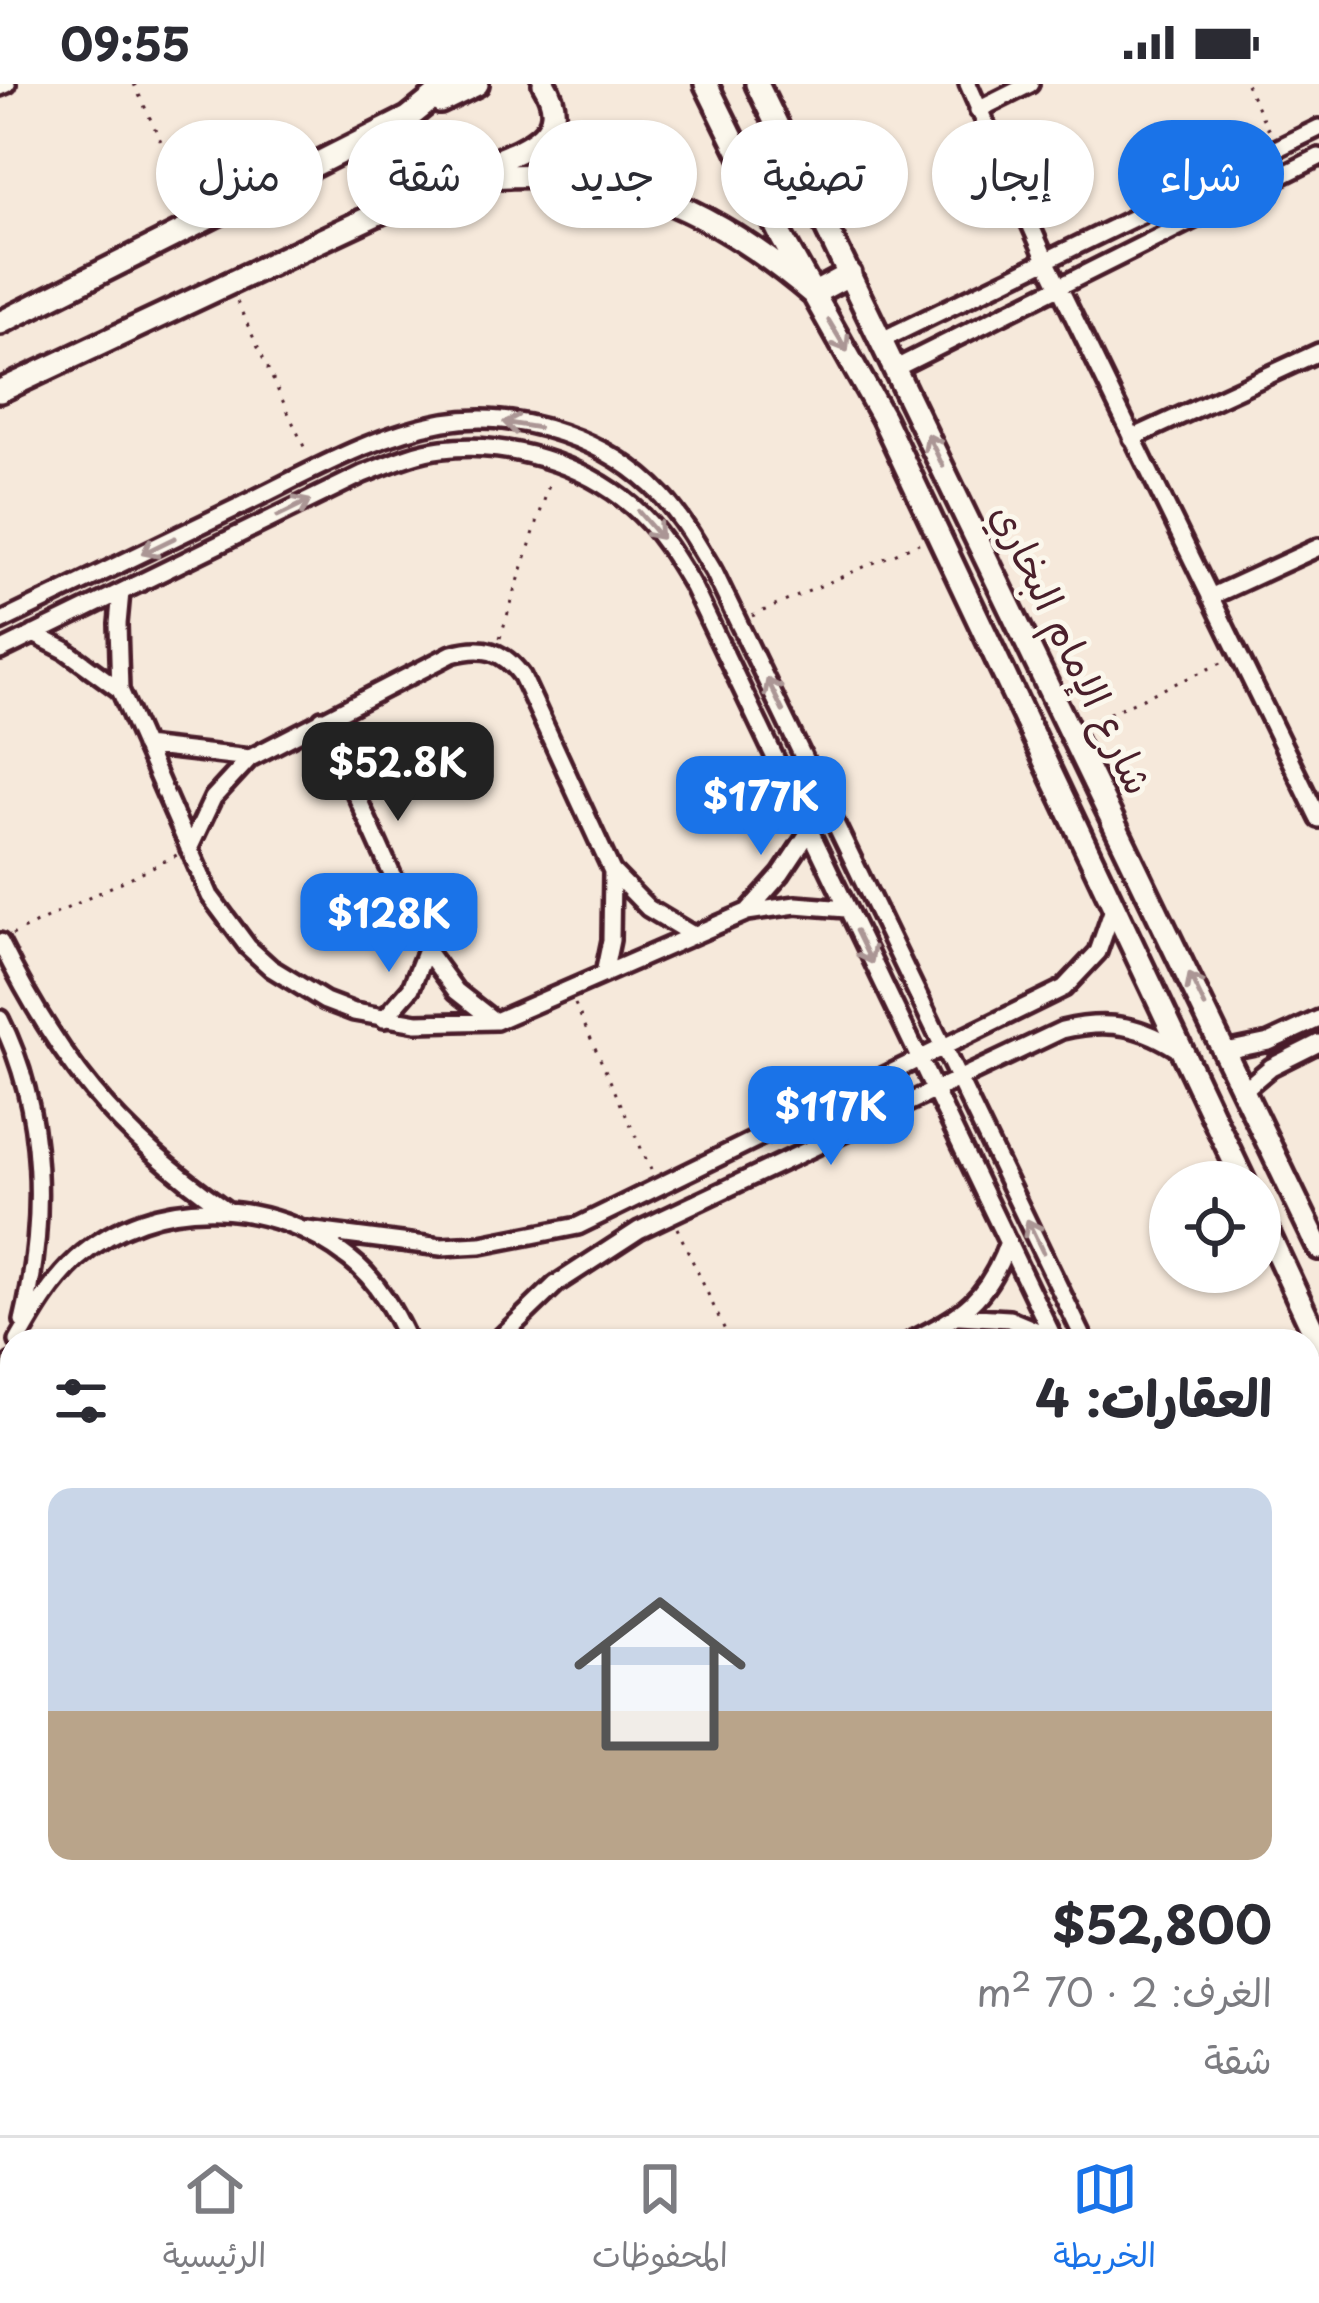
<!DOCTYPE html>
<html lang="ar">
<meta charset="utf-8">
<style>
body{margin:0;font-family:"Playpen Sans","Playpen Sans Arabic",sans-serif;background:#f7f7f7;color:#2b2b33;direction:rtl;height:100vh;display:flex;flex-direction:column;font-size:45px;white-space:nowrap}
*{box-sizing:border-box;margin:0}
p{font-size:39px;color:#7c7c81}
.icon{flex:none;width:66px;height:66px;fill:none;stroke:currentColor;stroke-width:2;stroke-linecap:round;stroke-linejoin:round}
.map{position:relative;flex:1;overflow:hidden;direction:ltr}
.sheet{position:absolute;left:0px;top:1245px;width:1320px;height:807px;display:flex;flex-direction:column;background:#fff;border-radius:36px 36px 0 0;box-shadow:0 3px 9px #0004;direction:rtl}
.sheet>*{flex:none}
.hud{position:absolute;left:36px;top:36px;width:1248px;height:108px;direction:rtl;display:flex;gap:24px}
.buttons{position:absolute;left:1149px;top:1077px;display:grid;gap:24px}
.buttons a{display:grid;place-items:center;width:132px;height:132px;border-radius:50%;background:#fff;box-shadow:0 3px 9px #0004;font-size:60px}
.price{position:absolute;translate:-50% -102px;padding:0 27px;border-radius:24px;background:#1a73e8;color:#fff;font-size:39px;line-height:78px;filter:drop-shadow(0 3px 6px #0008)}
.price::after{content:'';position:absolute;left:50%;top:72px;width:36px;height:27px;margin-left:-18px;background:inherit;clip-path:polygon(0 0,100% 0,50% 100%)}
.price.current{background:#222;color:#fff}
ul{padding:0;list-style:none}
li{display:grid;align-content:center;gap:24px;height:636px;padding:0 48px}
li span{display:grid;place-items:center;height:372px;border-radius:24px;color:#555}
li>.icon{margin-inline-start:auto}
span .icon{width:216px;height:216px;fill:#fffc;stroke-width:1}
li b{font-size:51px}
h2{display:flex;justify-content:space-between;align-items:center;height:144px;padding:0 48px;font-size:51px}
.pill{padding:0 42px;border-radius:54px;background:#fff;box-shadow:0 3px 9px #0004;font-size:42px;line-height:108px}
.pill.current{background:#1a73e8;color:#fff}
.status{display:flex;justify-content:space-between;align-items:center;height:84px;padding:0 60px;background:#fff;direction:ltr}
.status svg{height:33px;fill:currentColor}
.menu{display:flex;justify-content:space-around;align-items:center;height:168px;border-top:3px solid #e1e1e2;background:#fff;font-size:33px;color:#7c7c81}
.menu a{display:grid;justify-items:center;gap:6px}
.menu .current{color:#1a73e8}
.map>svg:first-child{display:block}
</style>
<div class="status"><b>09:55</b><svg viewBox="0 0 49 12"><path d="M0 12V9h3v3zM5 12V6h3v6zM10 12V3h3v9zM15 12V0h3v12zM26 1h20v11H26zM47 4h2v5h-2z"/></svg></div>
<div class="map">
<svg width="1319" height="2051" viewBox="0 0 1319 2051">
<rect width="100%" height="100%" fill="#f6e9db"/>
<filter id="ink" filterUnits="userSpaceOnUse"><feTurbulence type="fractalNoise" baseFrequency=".00833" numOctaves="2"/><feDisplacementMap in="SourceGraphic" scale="24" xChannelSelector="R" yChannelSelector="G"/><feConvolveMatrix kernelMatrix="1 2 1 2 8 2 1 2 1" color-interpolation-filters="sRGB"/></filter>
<g filter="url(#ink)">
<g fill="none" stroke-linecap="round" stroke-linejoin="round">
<defs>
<path id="street" d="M968 0 1046 176 1319 735
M0 3 7 0
M978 26 1030 0
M882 256 1319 44
M896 284 1319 73
M1132 354 1319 268
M121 508 118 540 120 606 210 812 248 863 271 884 325 917 354 928 417 939 496 937 747 828 796 821 846 825
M1210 513 1319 463
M0 538C80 499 160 461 240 422 305 391 372 351 444 338 519 325 610 356 662 412 683 435 698 461 714 488L1085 1257
M34 550 65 566 120 606
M0 567 363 390C389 380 415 368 442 365 508 357 582 379 632 422 658 444 676 474 693 503L1055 1257
M322 635 426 866 456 907 493 936
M144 662 250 674
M189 765 213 714 250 674 452 570C483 561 503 566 522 592L612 787 648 824 693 851
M749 826 781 790 809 748
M0 858C59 977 115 1048 225 1125
M604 890 611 856 612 787
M0 935C47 1027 46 1140 23 1237
M384 935 411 904 426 866
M1226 967 1269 958 1319 935
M1245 1005 1271 983 1319 959
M307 1146 441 1163 481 1161 578 1142 1064 904 1098 868 1114 822
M960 1232 1009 1235 1054 1254
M18 1257C35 1227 51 1199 77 1175 155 1106 272 1113 350 1175 377 1196 394 1227 408 1257
M497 1257 556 1200 639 1146 1062 946C1109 935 1142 941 1182 968
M911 1257C963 1231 988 1215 1008 1158
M12 1278C0 1318 1 1358 12 1398
M0 1502 12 1503
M0 1731 12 1732
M0 1792 12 1768
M0 1821 12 1848
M290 2040 296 2051
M63 2051 84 2040
M502 2051 505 2040
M599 2051 621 2040"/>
<path id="secondary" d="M706 0 782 154 883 334 1244 1098
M757 0 1319 1164
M440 18 477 0
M475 85C513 69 577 54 544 0
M0 239 408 34 450 0
M0 307 441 100C593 72 698 112 813 210L850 190
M1260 1132 1319 1259
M1308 1926 1319 1921
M1308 1959 1319 1954
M1308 2000 1319 1995
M1051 2051 1074 2040
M1115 2051 1138 2040
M1204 2051 1226 2040"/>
</defs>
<use href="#street" stroke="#4a1f2b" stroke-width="24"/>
<use href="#secondary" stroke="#4a1f2b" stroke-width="30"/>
<path stroke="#4a1f2b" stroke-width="3" stroke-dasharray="3 9" stroke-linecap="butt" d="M134 0 192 123
M1246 0 1269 47
M237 218 306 367
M752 532 919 459
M500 554 550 398
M1087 639 1226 577
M12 851 177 771
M575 920 651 1086
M677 1144 730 1257
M1308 1349 1319 1344"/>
<use href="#street" stroke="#fbf7ec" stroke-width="15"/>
<use href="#secondary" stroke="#fbf7ec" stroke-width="21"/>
</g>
<defs><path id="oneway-shaft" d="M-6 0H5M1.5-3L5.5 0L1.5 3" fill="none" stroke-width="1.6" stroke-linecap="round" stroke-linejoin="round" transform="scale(3)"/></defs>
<g stroke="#ab9695">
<use href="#oneway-shaft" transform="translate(838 252) rotate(59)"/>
<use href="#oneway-shaft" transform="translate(521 341) rotate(-171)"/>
<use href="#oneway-shaft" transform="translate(935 366) rotate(-116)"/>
<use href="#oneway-shaft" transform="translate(294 424) rotate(-26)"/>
<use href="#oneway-shaft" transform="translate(650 441) rotate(49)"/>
<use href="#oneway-shaft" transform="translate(158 462) rotate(154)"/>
<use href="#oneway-shaft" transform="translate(775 611) rotate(-116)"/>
<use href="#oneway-shaft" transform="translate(864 863) rotate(64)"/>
<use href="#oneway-shaft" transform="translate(1197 906) rotate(-116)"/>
<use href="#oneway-shaft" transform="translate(1035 1152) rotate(-116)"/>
</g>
</g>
<g text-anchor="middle" stroke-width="10" stroke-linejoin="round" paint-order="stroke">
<g font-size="39" fill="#4a1f2b" stroke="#fbf7ec">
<text transform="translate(1072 565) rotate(64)" y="14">شارع الإمام البخاري</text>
</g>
</g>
</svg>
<div class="buttons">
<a><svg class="icon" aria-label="locate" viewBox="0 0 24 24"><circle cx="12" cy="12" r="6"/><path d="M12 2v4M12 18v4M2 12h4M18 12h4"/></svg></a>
</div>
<b class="price current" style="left:398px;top:740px">$52.8K</b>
<b class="price" style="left:761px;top:774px">$177K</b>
<b class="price" style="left:389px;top:891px">$128K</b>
<b class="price" style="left:831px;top:1084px">$117K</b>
<div class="hud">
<a class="pill current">شراء</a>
<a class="pill">إيجار</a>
<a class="pill">تصفية</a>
<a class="pill">جديد</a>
<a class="pill">شقة</a>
<a class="pill">منزل</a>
</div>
<section class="sheet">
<h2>العقارات: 4<svg class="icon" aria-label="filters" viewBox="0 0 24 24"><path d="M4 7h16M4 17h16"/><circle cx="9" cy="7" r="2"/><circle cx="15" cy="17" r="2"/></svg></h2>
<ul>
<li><span style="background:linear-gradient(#c9d6e8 60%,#b9a48a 0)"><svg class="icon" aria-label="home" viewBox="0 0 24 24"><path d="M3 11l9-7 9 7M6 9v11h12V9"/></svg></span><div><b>$52,800</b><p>الغرف: 2 · 70 m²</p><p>شقة</p></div></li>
</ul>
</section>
</div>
<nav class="menu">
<a class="current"><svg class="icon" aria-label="map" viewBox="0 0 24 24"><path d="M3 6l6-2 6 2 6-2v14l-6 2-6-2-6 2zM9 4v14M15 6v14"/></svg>الخريطة</a>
<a><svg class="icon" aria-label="saved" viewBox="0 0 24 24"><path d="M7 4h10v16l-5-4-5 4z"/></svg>المحفوظات</a>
<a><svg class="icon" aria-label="home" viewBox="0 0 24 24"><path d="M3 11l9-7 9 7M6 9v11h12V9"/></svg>الرئيسية</a>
</nav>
